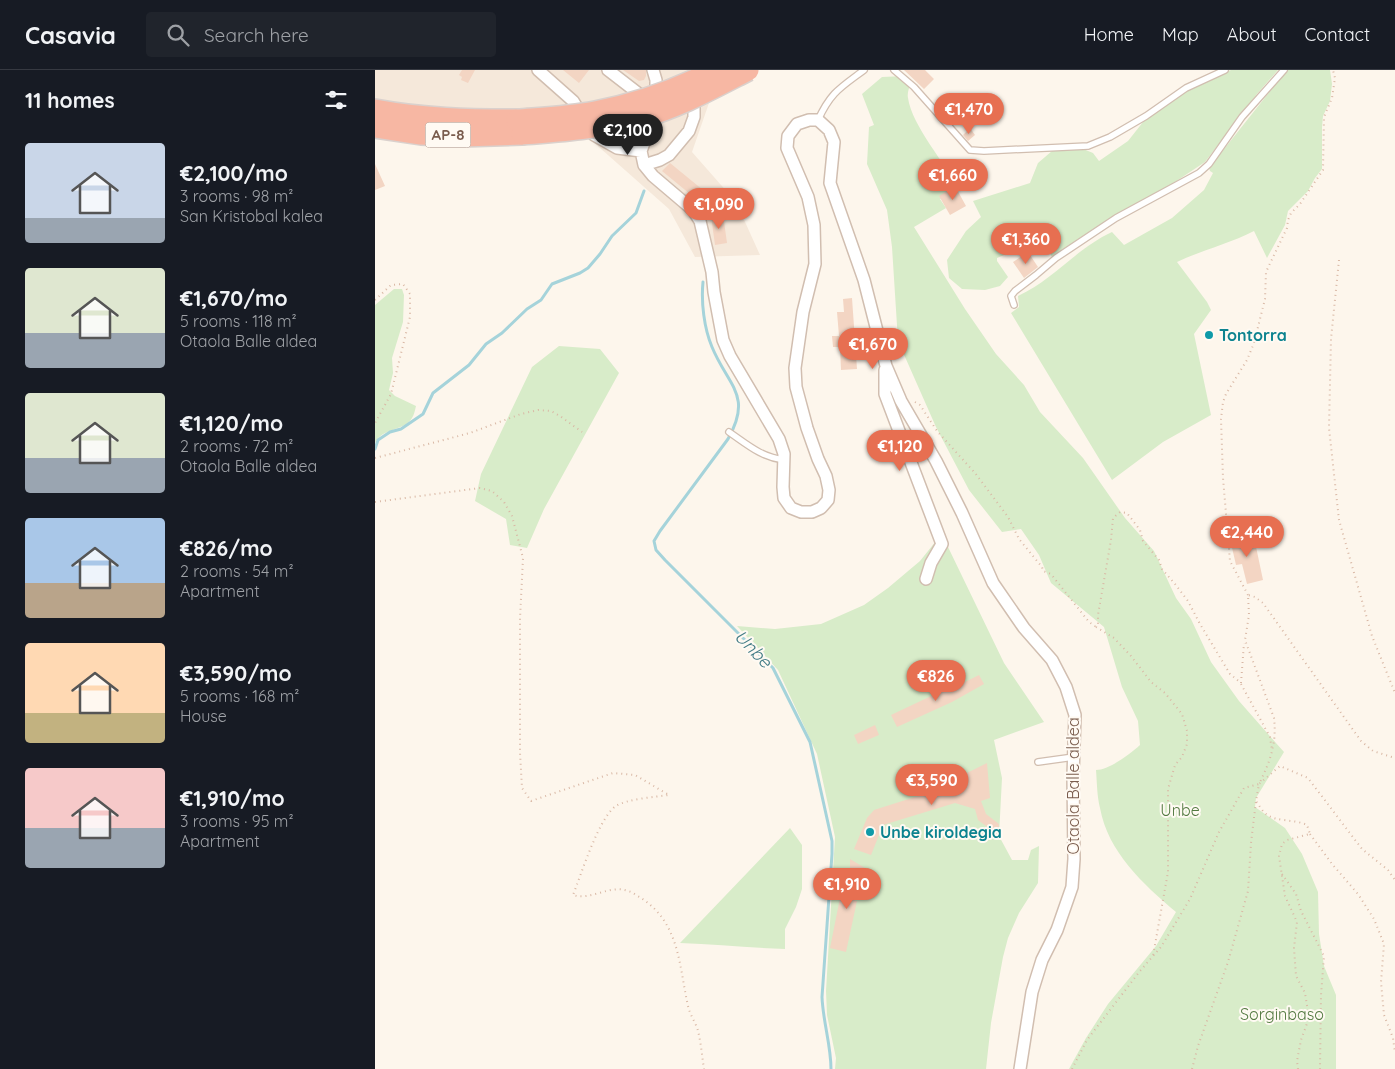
<!DOCTYPE html>
<meta charset="utf-8">
<style>
body{margin:0;font-family:Quicksand,sans-serif;background:#20242c;color:#f1f3f6;height:100vh;display:flex;flex-direction:column;font-size:19px;white-space:nowrap}
*{box-sizing:border-box;margin:0}
p{font-size:16px;color:#9ea1a6}
.icon{flex:none;width:28px;height:28px;fill:none;stroke:currentColor;stroke-width:2;stroke-linecap:round;stroke-linejoin:round}
.map{position:relative;flex:1;overflow:hidden}
.panel{display:flex;flex-direction:column;background:#171b24;width:375px}
.panel>*{flex:none}
.price{position:absolute;translate:-50% -42px;padding:0 11px;border-radius:18px;background:#e76f51;color:#fff;font-size:16px;line-height:32px;filter:drop-shadow(0 1px 2px #0008)}
.price::after{content:'';position:absolute;left:50%;top:30px;width:15px;height:11px;margin-left:-8px;background:inherit;clip-path:polygon(0 0,100% 0,50% 100%)}
.price.current{background:#222;color:#fff}
ul{padding:0;list-style:none}
li{display:flex;align-items:center;gap:15px;height:125px;padding:0 25px}
li span{display:grid;place-items:center;flex:none;width:140px;height:100px;border-radius:5px;color:#555}
li>.icon{margin-inline-start:auto}
span .icon{width:60px;height:60px;fill:#fffc;stroke-width:1}
li b{font-size:21px}
h2{display:flex;justify-content:space-between;align-items:center;height:60px;padding:0 25px;font-size:21px}
header{display:flex;align-items:center;gap:30px;box-sizing:border-box;height:70px;padding:0 25px;background:#171b24;border-bottom:1px solid #363941}
header strong{font-size:24px}
nav{display:flex;gap:28px;margin-inline-start:auto;font-size:18px}
.search{width:350px;height:45px;background:#20242c;display:flex;align-items:center;gap:12px;box-sizing:border-box;padding:0 18px;border-radius:5px;color:#9ea1a6;font-size:19px}
main{display:flex;flex:1;min-height:0}
.map>svg:first-child{display:block}
</style>
<header>
<strong>Casavia</strong>
<div class="search"><svg class="icon" aria-label="search" viewBox="0 0 24 24"><circle cx="10" cy="10" r="6"/><path d="M15 15l6 6"/></svg>Search here</div>
<nav><a>Home</a><a>Map</a><a>About</a><a>Contact</a></nav>
</header>
<main>
<section class="panel">
<h2>11 homes<svg class="icon" aria-label="filters" viewBox="0 0 24 24"><path d="M4 7h16M4 17h16"/><circle cx="9" cy="7" r="2"/><circle cx="15" cy="17" r="2"/></svg></h2>
<ul>
<li><span style="background:linear-gradient(#c9d6e8 75%,#9aa5b1 0)"><svg class="icon" aria-label="home" viewBox="0 0 24 24"><path d="M3 11l9-7 9 7M6 9v11h12V9"/></svg></span><div><b>€2,100/mo</b><p>3 rooms · 98 m²</p><p>San Kristobal kalea</p></div></li>
<li><span style="background:linear-gradient(#dfe7d0 65%,#9aa5b1 0)"><svg class="icon" aria-label="home" viewBox="0 0 24 24"><path d="M3 11l9-7 9 7M6 9v11h12V9"/></svg></span><div><b>€1,670/mo</b><p>5 rooms · 118 m²</p><p>Otaola Balle aldea</p></div></li>
<li><span style="background:linear-gradient(#dfe7d0 65%,#9aa5b1 0)"><svg class="icon" aria-label="home" viewBox="0 0 24 24"><path d="M3 11l9-7 9 7M6 9v11h12V9"/></svg></span><div><b>€1,120/mo</b><p>2 rooms · 72 m²</p><p>Otaola Balle aldea</p></div></li>
<li><span style="background:linear-gradient(#a9c7e8 65%,#b9a48a 0)"><svg class="icon" aria-label="home" viewBox="0 0 24 24"><path d="M3 11l9-7 9 7M6 9v11h12V9"/></svg></span><div><b>€826/mo</b><p>2 rooms · 54 m²</p><p>Apartment</p></div></li>
<li><span style="background:linear-gradient(#ffd9b3 70%,#c2b280 0)"><svg class="icon" aria-label="home" viewBox="0 0 24 24"><path d="M3 11l9-7 9 7M6 9v11h12V9"/></svg></span><div><b>€3,590/mo</b><p>5 rooms · 168 m²</p><p>House</p></div></li>
<li><span style="background:linear-gradient(#f6c9c9 60%,#9aa5b1 0)"><svg class="icon" aria-label="home" viewBox="0 0 24 24"><path d="M3 11l9-7 9 7M6 9v11h12V9"/></svg></span><div><b>€1,910/mo</b><p>3 rooms · 95 m²</p><p>Apartment</p></div></li>
</ul>
</section>
<div class="map">
<svg width="1020" height="999" viewBox="0 0 1020 999">
<rect width="100%" height="100%" fill="#fdf6ec"/>
<path fill="#f5e8da" d="M0 0H339L334 33 317 82 361 132 385 185 320 187 294 139 199 55 0 36Z"/>
<path fill="#d8ecc9" d="M856 0H903L882 24 830 92 800 112 717 160 677 187 670 175 656 181 653 175 622 188V191L633 207 625 216 610 220 587 219 574 208 572 190 591 161 606 147 598 131 655 113 663 93 677 81 708 79 718 83 724 91 753 71 772 47 812 19Z
M912 0H955L957 14 955 31 948 46 947 57V99L940 108 933 121 913 141 910 155 892 188 879 161C854 174 827 180 802 192L832 232 836 240 819 264 836 345 788 372 737 410 636 243 644 237 643 226C678 210 702 178 737 162L749 175 797 148 829 120 838 103 835 101 834 98Z
M530 6 536 13C534 18 532 23 533 28 537 56 570 92 583 119L565 129 571 138 539 157 590 239 621 284 649 315 665 342 708 388 750 448 779 481 801 528 816 549 836 592 864 631 909 682 881 728 880 737 910 758 927 784 943 822 944 864 949 896 961 925V999H694L711 968 733 934 781 876 801 842C768 814 733 782 725 738 722 726 722 713 721 700 734 700 755 684 765 675L763 651 747 617 729 557 676 513 664 485 646 459 627 462 594 420 561 357 523 271 517 177 512 140 492 94 494 57 499 55 487 24 507 7Z
M19 219H27L29 225 28 252 17 288 18 303 14 320 20 326 41 336C40 340 39 345 37 348 28 362 8 357 0 373V235Z
M184 276 225 279 244 303 169 439 152 478 135 475 131 449 100 431 106 404 157 297Z
M561 471 573 477 629 593 669 652 619 670 627 708 624 766 637 790H653L656 780 664 776 663 813 644 843 633 868 628 887 616 953 611 999H460L461 988 452 945 451 921 460 767 442 684 403 600 362 556 400 559 446 554 489 535 513 518 545 491Z
M415 758 427 775V819L421 837 410 859V879C375 878 340 874 305 873Z"/>
<g fill="none" stroke-linecap="round" stroke-linejoin="round">
<path stroke="#a5d3da" stroke-width="3" d="M328 212C326 232 329 258 337 277 353 316 378 325 353 369L285 461 279 471 281 480 290 490 398 598 435 672 457 771V784L447 927C448 952 456 975 456 999
M0 379 3 370 15 362 26 359 48 344 58 323 94 295 111 274 127 263 152 239 166 230 177 214 205 203 213 198 225 184 237 166 261 143 269 121"/>
</g>
<path fill="#f3d5c3" d="M87 0H100L93 13 86 10 87 7 84 5Z
M188 0H214L204 13Z
M248 0H271V6L269 10 264 11Z
M529 0H550L559 9 549 19Z
M595 58 600 65 593 71 588 65Z
M295 93 339 129 332 138 287 101Z
M0 94 10 116 0 120Z
M580 116 591 136 575 145 564 126Z
M348 144 352 173 340 175 336 146Z
M653 182 663 197 649 208 638 192Z
M477 228 482 299 466 300 465 277H458L457 266H464L462 242H469L468 229Z
M874 465 875 473 880 472 888 510 872 514 867 494 861 495 855 469Z
M604 605 609 614 577 632 522 657 516 645 571 619 572 621Z
M500 655 504 665 483 674 479 665Z
M612 693 615 728 606 731 611 744 624 754 623 765 603 750 600 739 580 733 508 755 496 785 479 779 492 748 499 740 584 713 582 708Z
M475 789 490 798 480 831H482L471 882 455 878 465 828 470 829 475 814Z"/>
<g fill="none" stroke-linecap="round" stroke-linejoin="round">
<defs>
<path id="lane" d="M519 0 539 17 595 80 609 81 713 76 735 67 771 46 811 18 850 0
M443 50C456 22 465 18 489 0
M639 235 636 226 640 221 661 205 681 188 741 148 824 103 834 94 867 47 909 0
M354 362C373 375 386 387 409 390
M663 692 699 687"/>
<path id="street" d="M163 0 198 31 219 65 242 78 266 81
M233 0 277 34 278 48 266 81 269 95 278 106 318 140 325 151 337 202 339 222 348 270 355 286 404 369 409 384 408 417 409 428 416 438 426 442H437L446 438 453 430 454 420 451 406 443 389 432 358 421 317 420 298 428 242 440 194 439 155 433 127 412 78 413 66 422 54 434 50H443L454 60 459 72 455 113 489 210 511 296 526 331 561 391 587 443 618 513 649 558 677 590 691 617 700 645 698 706 699 789 697 817 682 860 667 890 657 922 645 999
M278 0 281 10V27
M269 95 285 90 294 85 314 61 319 47V24
M510 300V324L567 474 556 493 551 509"/>
<path id="highway" d="M0 40C48 49 94 50 142 50
M0 57 46 64 87 66 147 64"/>
</defs>
<use href="#lane" stroke="#d1beb0" stroke-width="8"/>
<use href="#street" stroke="#d1beb0" stroke-width="14"/>
<use href="#highway" stroke="#dad1cd" stroke-width="24"/>
<path stroke="#d9b8a5" stroke-width="2" stroke-dasharray="1 4" stroke-linecap="butt" d="M964 190 956 269 954 358 964 450 997 566 1020 623
M0 230 16 215 28 214 35 224V247L16 324 0 353
M540 332 545 335 562 361 600 403 633 447 644 469 667 497 668 501 676 504 714 552 720 556 723 555V545L736 470 738 448 745 442 752 443 765 460 768 471 784 490 787 499 800 514 813 531 825 554 855 604 866 613 869 573
M0 388 95 363 146 344 163 340 176 341 185 346 207 362
M0 432 105 418 117 421 129 432 137 446 148 488 145 549V683L147 718 156 731 238 703 260 705 294 725C280 727 252 729 241 736 224 747 206 805 198 825 216 831 235 814 253 821 258 822 262 826 266 828 305 853 304 896 313 936 315 945 321 953 323 961 326 973 327 986 329 999
M873 525 855 491 848 408 846 349 848 332 851 324 872 290 879 273 890 229 891 202 912 158 913 150 916 143 925 134 948 100 949 47 957 28 960 8 958 0
M721 557 739 568 756 586 776 612 790 623 807 644 812 661V674L807 687 800 695 793 719V802L778 886
M866 614 895 667 897 681
M935 764 957 794 983 824 999 849 1009 874 1006 912 1009 945 1018 968 1020 983
M907 804 921 824 926 841 949 886 946 925 945 999
M697 999 712 970 765 901 786 877 815 829 844 762 869 718 884 714C895 692 902 673 899 648L870 570 874 545 873 525 880 527 888 533 986 671 998 681 1020 688
M817 999 823 976 853 892 873 821 876 773 881 731
M923 999 922 991 926 970 934 948 930 923 921 906 919 878 922 852 910 826 904 786 907 774 912 770 935 764 932 755C920 749 900 752 891 744 887 741 884 735 881 731L884 714 905 696 933 708 987 779 1013 800 1020 810"/>
<use href="#lane" stroke="#fff" stroke-width="5.5"/>
<use href="#street" stroke="#fff" stroke-width="11"/>
<use href="#highway" stroke="#f7b7a3" stroke-width="21"/>
<defs>
<path id="highway-bridge" d="M142 50C168 48 194 47 220 42 261 34 302 20 340 0
M147 64C186 61 226 58 264 48 302 38 338 18 373 0"/>
</defs>
<use href="#highway-bridge" stroke="#dad1cd" stroke-width="24" stroke-linecap="butt"/>
<use href="#highway-bridge" stroke="#f7b7a3" stroke-width="21"/>
</g>
<g fill="#0f9aa8" stroke="#fffaf3" stroke-width="2">
<circle cx="834" cy="265" r="5"/>
<circle cx="495" cy="762" r="5"/>
</g>
<g text-anchor="middle" stroke-width="4" stroke-linejoin="round" paint-order="stroke">
<rect fill="#fffaf3" stroke="#a28b7f" stroke-width="1" x="50.5" y="52.5" width="45" height="25" rx="4"/>
<g font-size="15" font-weight="bold" fill="#7a5c4d">
<text x="73" y="70">AP-8</text>
</g>
<g font-size="16" font-weight="bold" fill="#0d838f" stroke="#fffaf3" text-anchor="start">
<text x="844" y="271">Tontorra</text>
<text x="505" y="768">Unbe kiroldegia</text>
</g>
<g font-size="16" fill="#7a5c4d" stroke="#fffaf3">
<text transform="translate(698 716) rotate(-90)" y="6">Otaola Balle aldea</text>
</g>
<g font-size="16" fill="#537a41" stroke="#fffaf3">
<text x="805" y="746">Unbe</text>
<text x="907" y="950">Sorginbaso</text>
</g>
<g font-size="18" font-style="italic" fill="#437c86" stroke="#fffaf3">
<text transform="translate(378 579) rotate(46)" y="6">Unbe</text>
</g>
</g>
</svg>
<b class="price" style="left:594px;top:65px">€1,470</b>
<b class="price current" style="left:253px;top:86px">€2,100</b>
<b class="price" style="left:578px;top:131px">€1,660</b>
<b class="price" style="left:344px;top:160px">€1,090</b>
<b class="price" style="left:651px;top:195px">€1,360</b>
<b class="price" style="left:498px;top:300px">€1,670</b>
<b class="price" style="left:525px;top:402px">€1,120</b>
<b class="price" style="left:872px;top:488px">€2,440</b>
<b class="price" style="left:561px;top:632px">€826</b>
<b class="price" style="left:557px;top:736px">€3,590</b>
<b class="price" style="left:472px;top:840px">€1,910</b>
</div>
</main>
